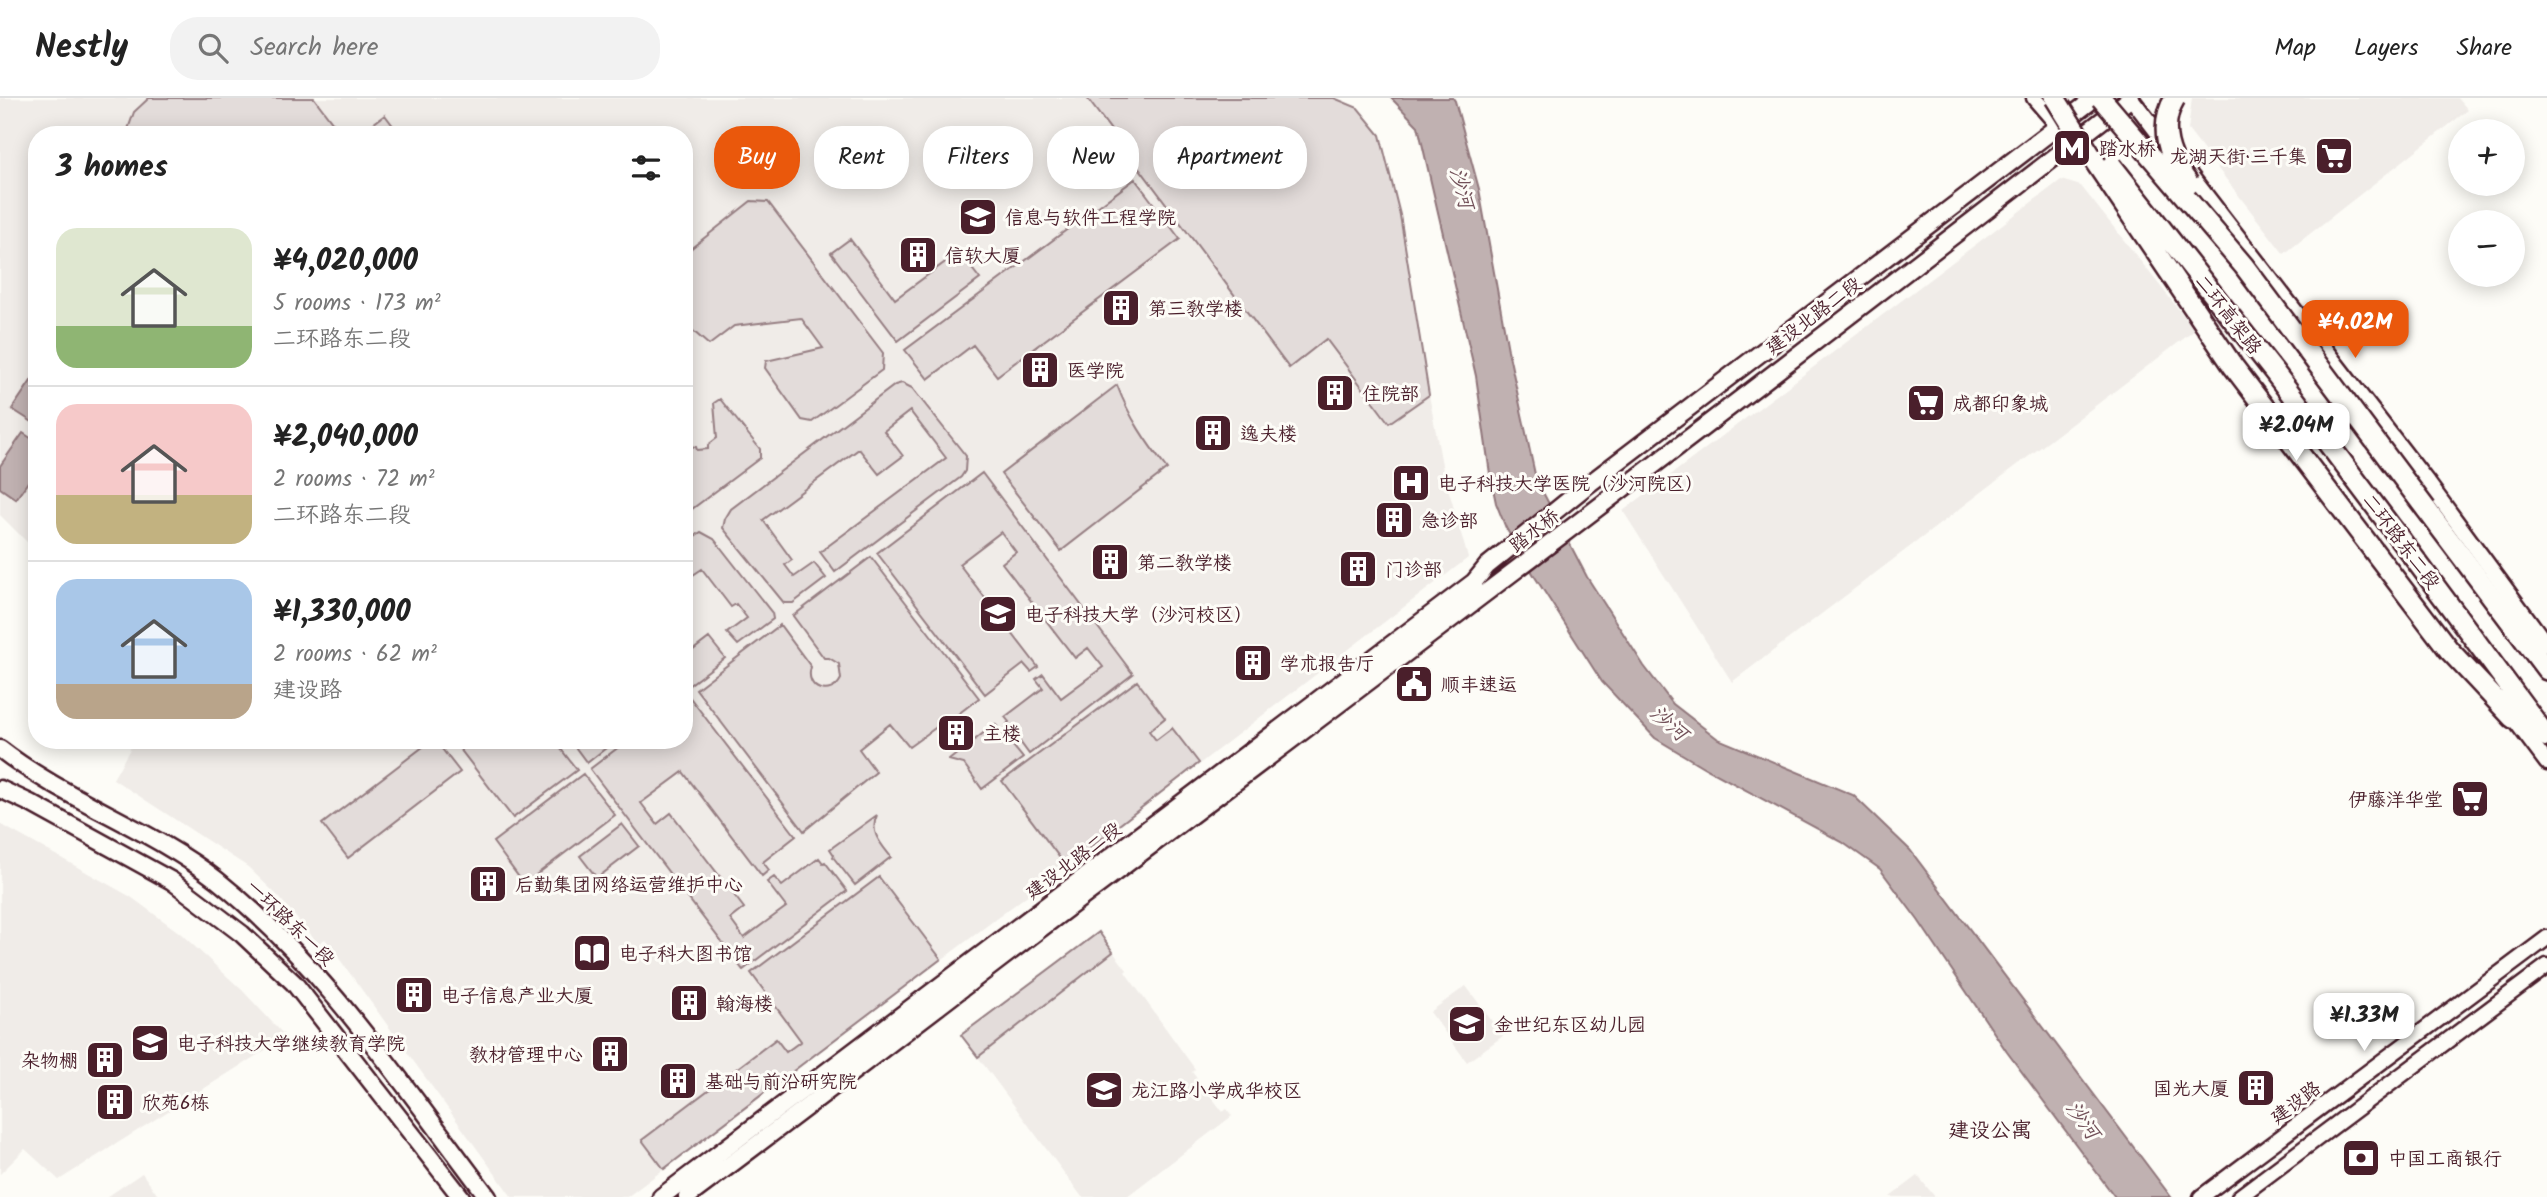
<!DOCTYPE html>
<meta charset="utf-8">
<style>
body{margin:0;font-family:Kalam,"LXGW WenKai TC",sans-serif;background:#f2f2f2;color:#222;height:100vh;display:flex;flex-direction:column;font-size:26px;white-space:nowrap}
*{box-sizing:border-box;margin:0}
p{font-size:23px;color:#767676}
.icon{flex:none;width:38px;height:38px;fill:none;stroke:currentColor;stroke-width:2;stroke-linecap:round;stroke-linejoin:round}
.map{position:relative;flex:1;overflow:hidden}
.details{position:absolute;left:28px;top:28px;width:665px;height:623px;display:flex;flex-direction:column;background:#fff;border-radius:28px;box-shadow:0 4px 18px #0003}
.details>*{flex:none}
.guide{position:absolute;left:714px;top:28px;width:665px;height:63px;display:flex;gap:14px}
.fabs{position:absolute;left:2448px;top:21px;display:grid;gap:14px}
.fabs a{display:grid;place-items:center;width:77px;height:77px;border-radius:50%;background:#fff;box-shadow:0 4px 18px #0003;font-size:35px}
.price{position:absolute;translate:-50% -60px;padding:0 16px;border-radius:14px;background:#fff;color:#222;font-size:23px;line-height:46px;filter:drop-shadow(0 2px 4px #0008)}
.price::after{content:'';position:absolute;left:50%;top:42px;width:21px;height:16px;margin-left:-10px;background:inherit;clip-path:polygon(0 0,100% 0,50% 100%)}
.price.active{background:#ea580c;color:#fff}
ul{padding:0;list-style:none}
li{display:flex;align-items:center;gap:21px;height:175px;padding:0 28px}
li+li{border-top:2px solid #e0e0e0}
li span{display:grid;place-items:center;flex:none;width:196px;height:140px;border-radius:21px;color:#555}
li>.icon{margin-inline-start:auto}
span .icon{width:84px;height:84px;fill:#fffc;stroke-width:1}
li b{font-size:30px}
h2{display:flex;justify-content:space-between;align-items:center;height:84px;padding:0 28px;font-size:30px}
.tag{padding:0 24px;border-radius:28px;background:#fff;box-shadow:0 4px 18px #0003;font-size:24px;line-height:63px}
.tag.active{background:#ea580c;color:#fff}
header{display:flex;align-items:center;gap:42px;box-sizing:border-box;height:98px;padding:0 35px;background:#fff;border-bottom:2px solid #e0e0e0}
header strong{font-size:33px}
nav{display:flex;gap:38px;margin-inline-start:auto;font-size:24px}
.search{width:490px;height:63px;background:#f2f2f2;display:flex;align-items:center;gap:18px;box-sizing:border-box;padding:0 24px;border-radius:28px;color:#767676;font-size:26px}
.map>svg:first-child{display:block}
</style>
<header>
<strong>Nestly</strong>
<div class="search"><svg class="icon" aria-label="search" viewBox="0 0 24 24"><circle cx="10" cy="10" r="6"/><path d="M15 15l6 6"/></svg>Search here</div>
<nav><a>Map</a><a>Layers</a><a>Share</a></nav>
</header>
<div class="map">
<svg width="2547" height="1099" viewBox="0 0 2547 1099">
<rect width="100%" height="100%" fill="#fdfcf7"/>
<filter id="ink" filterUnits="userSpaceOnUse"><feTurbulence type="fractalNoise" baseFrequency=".0143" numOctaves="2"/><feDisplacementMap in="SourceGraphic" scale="14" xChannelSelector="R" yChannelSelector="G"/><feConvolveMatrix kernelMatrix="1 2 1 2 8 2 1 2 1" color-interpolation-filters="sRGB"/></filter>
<g filter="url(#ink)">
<path fill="#f0ece8" d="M0 0H1087L1288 269 1325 241 1389 325 1429 297 1443 372 1468 460 1066 768 627 1099H512L325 841 318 846 278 798 248 769 113 681 135 642H684V37H37V454L0 417Z
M2192 0H2458L2468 12 2284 156 2188 32Z
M2061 82 2081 88 2195 232 1732 584 1623 413Z
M0 726 131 799 180 835 242 892 286 939 59 1082 25 1051 0 1076Z
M1113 854 1127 872 1125 874 1195 971 1192 974 1223 1014 1227 1011 1232 1018 1126 1099H1082L978 959Z
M1466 888 1503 938 1467 964 1430 914Z
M142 1075 159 1099H107Z
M1918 1078 1935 1099H1890Z"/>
<path fill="#e3dcda" stroke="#967e82" stroke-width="2" d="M149 0H314L342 37H126L134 14Z
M1087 0H1334L1358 10 1380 37 1400 117 1429 297 1389 325 1326 241 1289 270Z
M385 17 400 37H358Z
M1135 81 1180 141 997 278 973 247 928 281 905 252Z
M751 103 768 104 883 255 882 272 812 324 802 322 765 270 766 263 823 250 801 220 734 228 709 247 684 225V156Z
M850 141 895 201 959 154 980 181 898 243 831 155Z
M902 285 912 290 966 358 965 373 961 379 835 474 820 454 946 360 910 313 884 333 903 358 879 376 859 351 763 422 792 462 785 467 794 479 814 465 826 480 793 505H784L723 430 725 421 731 411 895 287Z
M1117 287C1129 319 1146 344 1167 371L1061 453 1001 376Z
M684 300 687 301 691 341 686 343 688 348 696 349 697 352 708 351V347L717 340 714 305 720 301 760 351V360L684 417Z
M982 375 1133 576 1029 656 1007 626 1009 624 1005 619 1043 590 1036 581 1043 576 1061 600 1103 569 1088 550 1075 560 1002 465 1016 454 1001 434 959 466 1038 569 1031 574 1024 566 985 596 877 455Z
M701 434 714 441 772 515 773 521 738 547 727 535 747 520 736 506 731 509 702 471 684 483V445Z
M871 459 979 600 940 630 938 628 909 649 890 626 859 651 876 674 804 733 696 591 780 527 811 569C804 591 831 601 841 581L839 566 829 560H824L793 518Z
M709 540 725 560 684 591V559Z
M1137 583 1165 620 1149 633 1156 642 1172 630 1199 665 1066 768 1002 683Z
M688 597 796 738 763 764 769 772 762 778 683 674 641 705 657 726 671 715 744 810 730 821 744 840 786 809 767 784 774 779 782 788 819 760 823 765 825 764 847 793 743 872 590 671 628 642H684V600Z
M995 626 1023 660 982 691 964 666 949 662Z
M432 642H435L460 674 348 760 322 726Z
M453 642H554L577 672 513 720Z
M570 642H616L587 665Z
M583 676 615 717 524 786 493 744Z
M877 717C869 734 881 746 891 759L855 787 833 759 834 757 830 751Z
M622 726 639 748 597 780 580 758Z
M879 779 941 861 664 1071 642 1042 776 941 786 954 801 943 751 875Z
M1099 834 1113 854 978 959 961 937Z"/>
<path fill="#c0b1b1" stroke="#91777b" stroke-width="2" d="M1391 0H1453L1455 3 1479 91 1508 252 1536 381 1587 479 1644 568 1673 606 1718 641 1853 697 1910 752 2171 1099H2115L2007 954 1918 822 1880 771 1842 744 1705 670 1655 640 1602 584 1535 479 1506 430 1496 405 1490 376 1476 278 1418 28Z
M37 274V327L12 311Z
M23 335 37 344V371L16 401 0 390V368Z"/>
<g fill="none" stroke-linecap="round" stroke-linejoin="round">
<defs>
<path id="secondary" d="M2034 0 2079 52
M2131 0 2167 47
M2188 74 2428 385 2547 547
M2508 613 2547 665
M2201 1099 2547 840
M2239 1099 2547 868"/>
<path id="primary" d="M0 651C67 703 150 730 217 782 326 869 404 989 488 1099
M0 691 30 705 172 783 242 836 294 885 461 1099
M661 1099 1474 484 1487 468 1585 389 2095 0
M687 1099C826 996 962 889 1101 785 1446 526 1790 265 2131 0"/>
<path id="highway" d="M2426 411 2547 572
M2394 433 2547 639
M2449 552 2513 620"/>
</defs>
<use href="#secondary" stroke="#4a1f2b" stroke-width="19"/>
<use href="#primary" stroke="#4a1f2b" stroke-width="21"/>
<use href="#highway" stroke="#4a1f2b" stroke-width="24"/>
<use href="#secondary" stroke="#fdfcf7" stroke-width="14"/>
<use href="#primary" stroke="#fdfcf7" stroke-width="16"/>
<use href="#highway" stroke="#fdfcf7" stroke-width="19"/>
<defs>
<path id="highway-bridge" d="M2055 0 2095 64 2233 268 2449 552
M2101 0 2244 168 2426 411
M2175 0C2157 30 2169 60 2189 86
M2112 68 2275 275 2394 433"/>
</defs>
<use href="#highway-bridge" stroke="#4a1f2b" stroke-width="24" stroke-linecap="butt"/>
<use href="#highway-bridge" stroke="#fdfcf7" stroke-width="19"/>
</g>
</g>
<defs>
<symbol id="metro-square" viewBox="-11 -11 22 22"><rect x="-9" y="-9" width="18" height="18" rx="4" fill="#4a1f2b" stroke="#fdfcf7"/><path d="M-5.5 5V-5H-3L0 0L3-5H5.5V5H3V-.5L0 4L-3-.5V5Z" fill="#fff"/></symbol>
<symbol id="supermarket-square" viewBox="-11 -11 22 22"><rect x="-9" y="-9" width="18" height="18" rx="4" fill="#4a1f2b" stroke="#fdfcf7"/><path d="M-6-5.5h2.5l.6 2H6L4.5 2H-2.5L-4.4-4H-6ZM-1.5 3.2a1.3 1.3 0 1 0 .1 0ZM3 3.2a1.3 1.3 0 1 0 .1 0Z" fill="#fff"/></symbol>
<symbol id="university-square" viewBox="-11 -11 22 22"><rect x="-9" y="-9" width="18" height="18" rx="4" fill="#4a1f2b" stroke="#fdfcf7"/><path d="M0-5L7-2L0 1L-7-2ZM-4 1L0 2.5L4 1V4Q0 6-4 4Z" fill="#fff"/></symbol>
<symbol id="building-square" viewBox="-11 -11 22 22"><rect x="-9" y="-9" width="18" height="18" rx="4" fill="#4a1f2b" stroke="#fdfcf7"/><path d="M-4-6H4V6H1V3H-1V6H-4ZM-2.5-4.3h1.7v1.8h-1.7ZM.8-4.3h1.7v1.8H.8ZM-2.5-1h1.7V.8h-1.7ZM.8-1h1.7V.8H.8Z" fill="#fff"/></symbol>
<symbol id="hospital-square" viewBox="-11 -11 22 22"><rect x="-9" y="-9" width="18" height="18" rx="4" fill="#4a1f2b" stroke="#fdfcf7"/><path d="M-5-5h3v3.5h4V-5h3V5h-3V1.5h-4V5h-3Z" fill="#fff"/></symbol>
<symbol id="civic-square" viewBox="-11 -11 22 22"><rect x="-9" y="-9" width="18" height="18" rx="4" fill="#4a1f2b" stroke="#fdfcf7"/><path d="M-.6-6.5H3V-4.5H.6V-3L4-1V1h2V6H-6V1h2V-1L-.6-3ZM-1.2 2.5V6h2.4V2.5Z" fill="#fff"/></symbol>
<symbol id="library-square" viewBox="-11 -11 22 22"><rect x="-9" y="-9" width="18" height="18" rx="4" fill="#4a1f2b" stroke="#fdfcf7"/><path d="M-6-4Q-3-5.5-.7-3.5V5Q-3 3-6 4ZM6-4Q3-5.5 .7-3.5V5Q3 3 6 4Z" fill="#fff"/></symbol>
<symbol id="school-square" viewBox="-11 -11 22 22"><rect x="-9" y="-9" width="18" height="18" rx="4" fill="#4a1f2b" stroke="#fdfcf7"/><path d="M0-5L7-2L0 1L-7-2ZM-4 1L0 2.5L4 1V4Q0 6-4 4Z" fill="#fff"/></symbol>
<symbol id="bank-square" viewBox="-11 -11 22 22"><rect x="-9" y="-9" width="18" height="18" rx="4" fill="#4a1f2b" stroke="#fdfcf7"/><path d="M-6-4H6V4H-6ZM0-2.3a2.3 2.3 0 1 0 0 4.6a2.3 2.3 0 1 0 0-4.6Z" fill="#fff"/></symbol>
</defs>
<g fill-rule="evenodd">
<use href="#metro-square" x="2050" y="28" width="44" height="44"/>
<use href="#supermarket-square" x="2312" y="36" width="44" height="44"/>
<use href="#university-square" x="956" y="97" width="44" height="44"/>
<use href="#building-square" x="896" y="135" width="44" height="44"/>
<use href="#building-square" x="1099" y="188" width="44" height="44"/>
<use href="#building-square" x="1018" y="250" width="44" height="44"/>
<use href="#building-square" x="1313" y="273" width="44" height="44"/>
<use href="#supermarket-square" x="1904" y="283" width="44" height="44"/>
<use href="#building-square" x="1191" y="313" width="44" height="44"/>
<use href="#hospital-square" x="1389" y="363" width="44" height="44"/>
<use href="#building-square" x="1372" y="400" width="44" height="44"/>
<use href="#building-square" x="1088" y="442" width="44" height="44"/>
<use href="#building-square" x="1336" y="449" width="44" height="44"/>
<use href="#university-square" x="976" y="494" width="44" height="44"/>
<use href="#building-square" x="1231" y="543" width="44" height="44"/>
<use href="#civic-square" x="1392" y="564" width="44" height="44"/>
<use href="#building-square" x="934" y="613" width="44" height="44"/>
<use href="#supermarket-square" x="2448" y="679" width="44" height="44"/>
<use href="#building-square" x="466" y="764" width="44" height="44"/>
<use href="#library-square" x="570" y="833" width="44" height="44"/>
<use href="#building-square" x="392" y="875" width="44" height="44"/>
<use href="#building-square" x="667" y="883" width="44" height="44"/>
<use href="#school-square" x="1445" y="904" width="44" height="44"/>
<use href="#university-square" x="128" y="923" width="44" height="44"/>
<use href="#building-square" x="588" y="934" width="44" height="44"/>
<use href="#building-square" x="83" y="940" width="44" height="44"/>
<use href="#building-square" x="656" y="961" width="44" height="44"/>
<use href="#building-square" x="2234" y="968" width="44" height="44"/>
<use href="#school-square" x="1082" y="970" width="44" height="44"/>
<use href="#building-square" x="93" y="982" width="44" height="44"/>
<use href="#bank-square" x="2339" y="1038" width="44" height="44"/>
</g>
<g text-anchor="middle" stroke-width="6" stroke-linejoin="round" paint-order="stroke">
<g font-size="19" fill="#4a1f2b" stroke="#fdfcf7" text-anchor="start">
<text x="2099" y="57">踏水桥</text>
<text x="2307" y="65" text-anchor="end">龙湖天街·三千集</text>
<text x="1005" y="126">信息与软件工程学院</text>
<text x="945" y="164">信软大厦</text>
<text x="1148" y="217">第三教学楼</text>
<text x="1067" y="279">医学院</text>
<text x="1362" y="302">住院部</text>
<text x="1953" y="312">成都印象城</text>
<text x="1240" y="342">逸夫楼</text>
<text x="1438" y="392">电子科技大学医院（沙河院区）</text>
<text x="1421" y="429">急诊部</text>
<text x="1137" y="471">第二教学楼</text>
<text x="1385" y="478">门诊部</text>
<text x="1025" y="523">电子科技大学（沙河校区）</text>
<text x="1280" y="572">学术报告厅</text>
<text x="1441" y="593">顺丰速运</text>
<text x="983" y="642">主楼</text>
<text x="2443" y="708" text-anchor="end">伊藤洋华堂</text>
<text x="515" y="793">后勤集团网络运营维护中心</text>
<text x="619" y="862">电子科大图书馆</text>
<text x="441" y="904">电子信息产业大厦</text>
<text x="716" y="912">翰海楼</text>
<text x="1494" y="933">金世纪东区幼儿园</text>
<text x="177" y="952">电子科技大学继续教育学院</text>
<text x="583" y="963" text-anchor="end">教材管理中心</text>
<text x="78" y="969" text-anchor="end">杂物棚</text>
<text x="705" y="990">基础与前沿研究院</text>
<text x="2229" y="997" text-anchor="end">国光大厦</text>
<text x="1131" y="999">龙江路小学成华校区</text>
<text x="142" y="1011">欣苑6栋</text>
<text x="2388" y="1067">中国工商银行</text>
</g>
<g font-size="19" fill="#4a1f2b" stroke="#fdfcf7">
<text transform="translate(2229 216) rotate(52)" y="7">二环高架路</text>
<text transform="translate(1813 217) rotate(-37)" y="7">建设北路二段</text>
<text transform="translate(1534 432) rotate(-38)" y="7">踏水桥</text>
<text transform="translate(2402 443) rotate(53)" y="7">二环路东二段</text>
<text transform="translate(1073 762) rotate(-37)" y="7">建设北路二段</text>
<text transform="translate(291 824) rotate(44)" y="7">一环路东一段</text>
<text transform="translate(2295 1004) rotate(-37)" y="7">建设路</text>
</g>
<g font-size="21" font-style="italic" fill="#73525a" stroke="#fdfcf7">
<text transform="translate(1462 90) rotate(75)" y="7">沙河</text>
<text transform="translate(1669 625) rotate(41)" y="7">沙河</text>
<text transform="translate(2083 1022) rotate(54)" y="7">沙河</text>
</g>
<g font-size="21" fill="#4a1f2b" stroke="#fdfcf7">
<text x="1990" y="1039">建设公寓</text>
</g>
</g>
</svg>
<div class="fabs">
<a>+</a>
<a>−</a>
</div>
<b class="price active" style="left:2355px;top:262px">¥4.02M</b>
<b class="price" style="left:2296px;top:365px">¥2.04M</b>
<b class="price" style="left:2364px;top:955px">¥1.33M</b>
<div class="guide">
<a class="tag active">Buy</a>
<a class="tag">Rent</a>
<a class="tag">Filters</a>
<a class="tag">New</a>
<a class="tag">Apartment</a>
</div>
<section class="details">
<h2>3 homes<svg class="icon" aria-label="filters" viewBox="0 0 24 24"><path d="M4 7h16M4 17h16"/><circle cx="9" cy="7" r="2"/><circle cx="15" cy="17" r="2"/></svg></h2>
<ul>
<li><span style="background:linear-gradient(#dfe7d0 70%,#8fb573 0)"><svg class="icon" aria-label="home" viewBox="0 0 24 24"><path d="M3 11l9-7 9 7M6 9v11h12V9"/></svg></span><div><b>¥4,020,000</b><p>5 rooms · 173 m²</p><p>二环路东二段</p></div></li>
<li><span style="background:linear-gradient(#f6c9c9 65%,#c2b280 0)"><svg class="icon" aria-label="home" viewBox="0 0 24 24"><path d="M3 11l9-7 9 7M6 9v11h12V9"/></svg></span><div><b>¥2,040,000</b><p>2 rooms · 72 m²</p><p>二环路东二段</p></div></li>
<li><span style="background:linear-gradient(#a9c7e8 75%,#b9a48a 0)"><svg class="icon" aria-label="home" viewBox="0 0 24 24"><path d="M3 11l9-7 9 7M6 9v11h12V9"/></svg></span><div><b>¥1,330,000</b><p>2 rooms · 62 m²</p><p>建设路</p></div></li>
</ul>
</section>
</div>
